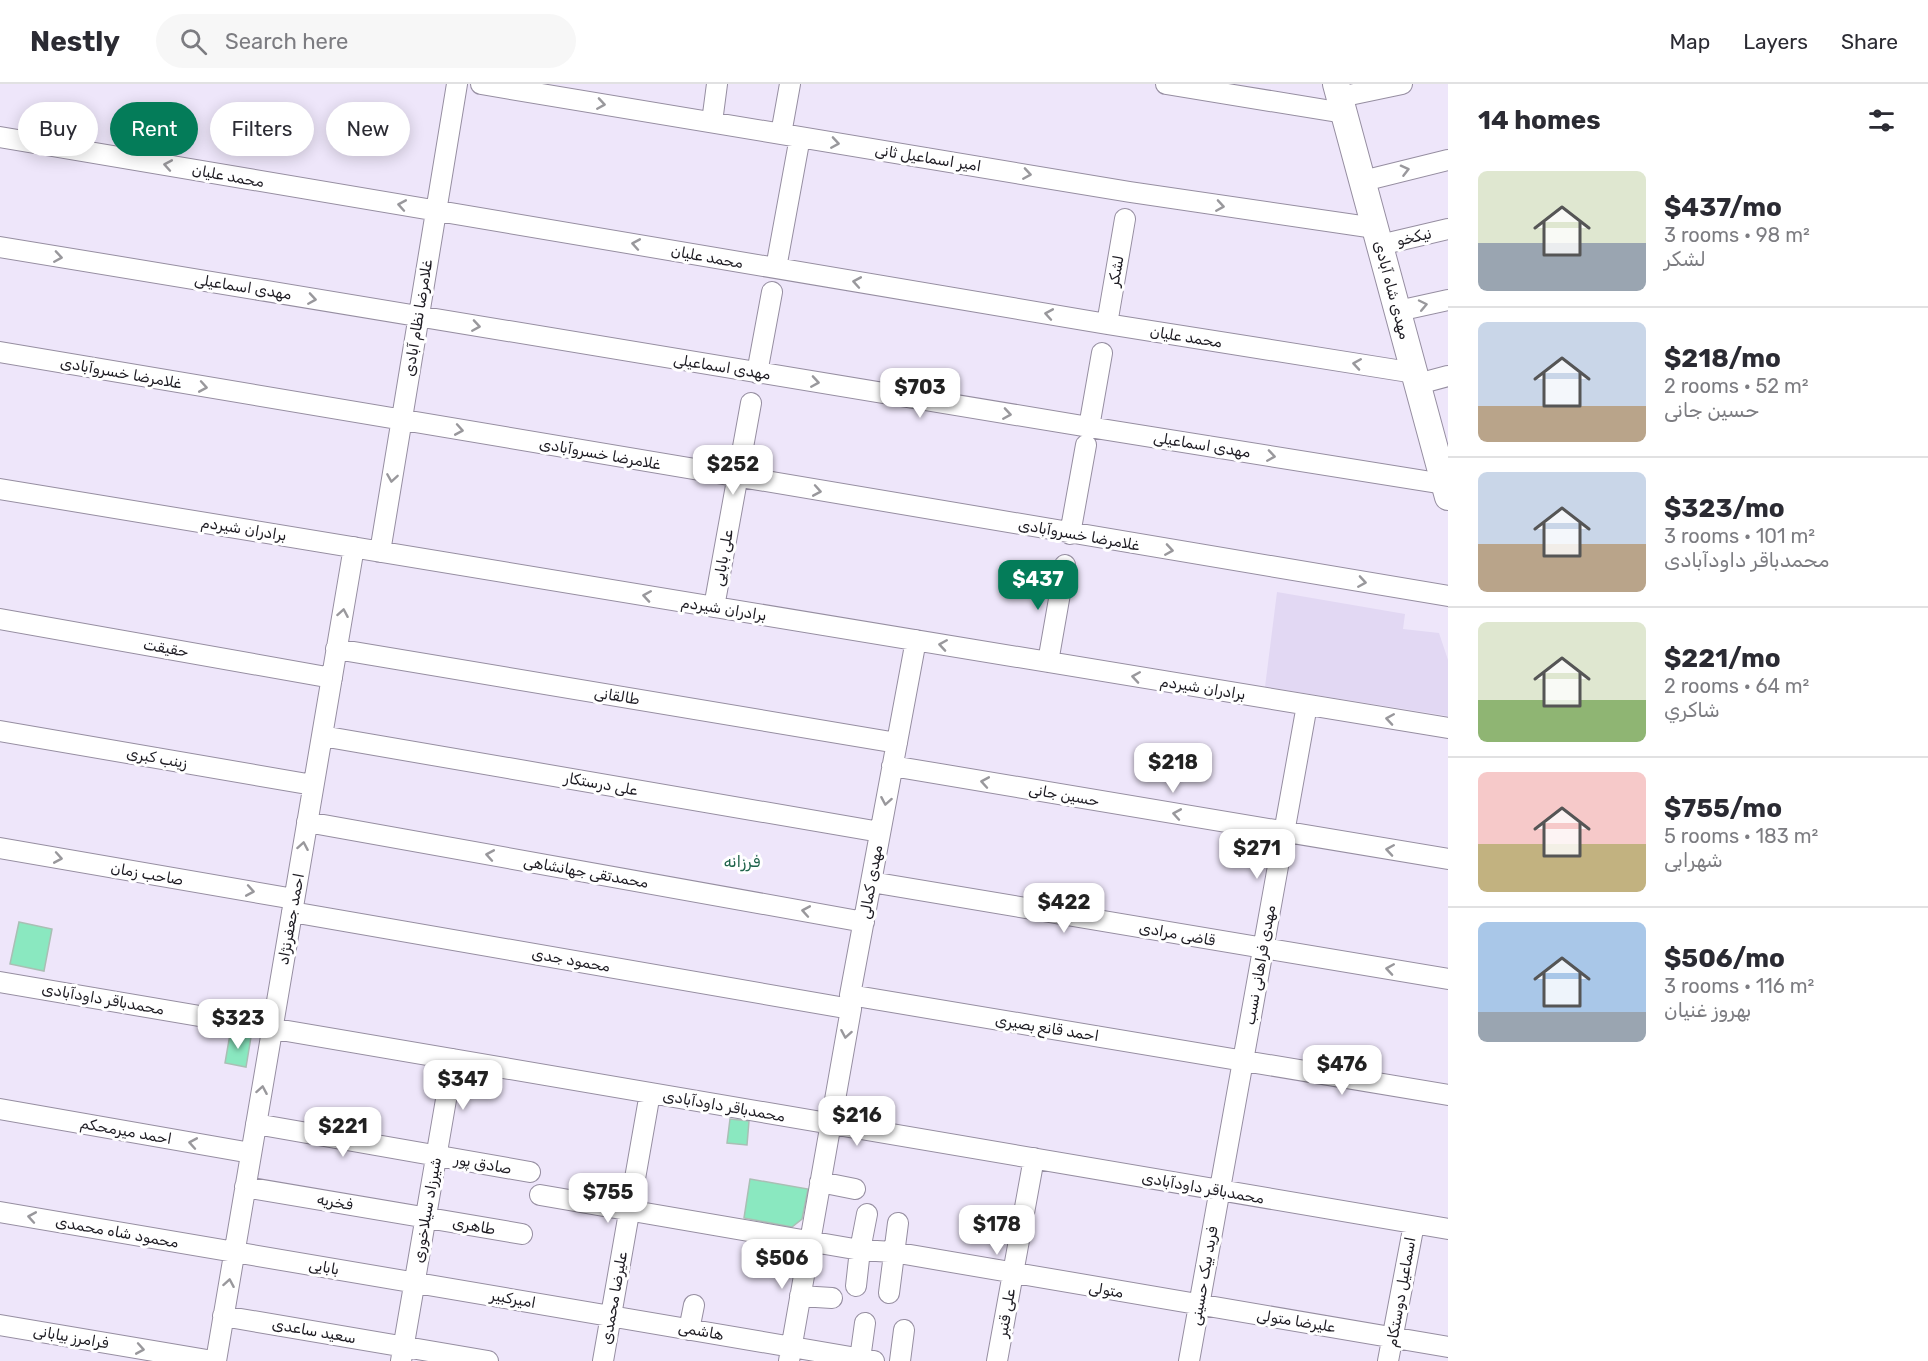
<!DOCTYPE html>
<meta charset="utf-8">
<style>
body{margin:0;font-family:Rubik,"Noto Sans Arabic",sans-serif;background:#f7f7f7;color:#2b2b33;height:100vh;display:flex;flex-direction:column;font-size:22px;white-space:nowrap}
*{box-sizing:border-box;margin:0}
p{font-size:20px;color:#7c7c81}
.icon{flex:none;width:33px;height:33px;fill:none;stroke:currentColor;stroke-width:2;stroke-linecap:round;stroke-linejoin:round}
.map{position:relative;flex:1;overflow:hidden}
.sheet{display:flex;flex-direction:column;background:#fff;width:480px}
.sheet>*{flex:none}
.banner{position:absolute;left:18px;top:18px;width:570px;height:54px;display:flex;gap:12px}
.price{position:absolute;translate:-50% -51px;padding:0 14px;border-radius:12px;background:#fff;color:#222;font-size:20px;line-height:39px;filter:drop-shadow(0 2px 3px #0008)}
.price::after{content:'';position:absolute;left:50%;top:36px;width:18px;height:14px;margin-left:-9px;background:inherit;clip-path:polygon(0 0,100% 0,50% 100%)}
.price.current{background:#047c59;color:#fff}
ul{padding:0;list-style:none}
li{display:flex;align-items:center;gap:18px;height:150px;padding:0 30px}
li+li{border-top:2px solid #e1e1e2}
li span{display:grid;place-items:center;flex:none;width:168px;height:120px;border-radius:9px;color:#555}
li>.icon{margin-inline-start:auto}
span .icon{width:72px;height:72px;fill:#fffc;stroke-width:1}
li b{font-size:26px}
h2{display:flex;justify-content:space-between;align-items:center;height:72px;padding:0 30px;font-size:26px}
.pill{padding:0 21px;border-radius:27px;background:#fff;box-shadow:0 3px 15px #0003;font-size:21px;line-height:54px}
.pill.current{background:#047c59;color:#fff}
header{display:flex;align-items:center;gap:36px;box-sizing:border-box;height:84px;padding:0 30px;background:#fff;border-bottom:2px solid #e1e1e2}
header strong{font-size:28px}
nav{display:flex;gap:33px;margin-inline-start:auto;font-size:21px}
.search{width:420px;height:54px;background:#f7f7f7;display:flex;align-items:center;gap:15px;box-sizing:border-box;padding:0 21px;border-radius:33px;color:#7c7c81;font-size:22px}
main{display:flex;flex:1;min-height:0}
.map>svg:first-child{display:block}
</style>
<header>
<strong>Nestly</strong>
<div class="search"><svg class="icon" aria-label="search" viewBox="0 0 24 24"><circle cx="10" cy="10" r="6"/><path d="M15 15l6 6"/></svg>Search here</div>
<nav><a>Map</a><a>Layers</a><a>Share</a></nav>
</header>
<main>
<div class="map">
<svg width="1448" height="1277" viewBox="0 0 1448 1277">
<rect width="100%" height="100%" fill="#eee6fa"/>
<path fill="#e2d8f3" d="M1277 508 1405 530 1403 545 1439 549 1448 576V632L1265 603Z"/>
<path fill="#8ae8c0" stroke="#a9bfb4" stroke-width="1.5" d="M19 838 52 845 44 887 10 880Z
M230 950 251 953 246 983 225 979Z
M730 1035 749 1037 747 1061 727 1059Z
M750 1095 808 1105 802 1135 792 1143 744 1134Z"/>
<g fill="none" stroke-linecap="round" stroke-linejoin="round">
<defs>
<path id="minor" d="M481 0 1130 108 1375 144
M1166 0 1344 29
M1340 13 1402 0
M712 38 717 0
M781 50 790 0
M0 53 1107 240 1415 289
M1363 97 1448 76
M1380 161 1448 145
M0 163 1089 343 1444 400
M776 184 800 53
M1398 227 1448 216
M1107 240 1125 135
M0 268 1448 512
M757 289 772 208
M1418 300 1448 292
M1089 343 1102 269
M0 405 1448 644
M1070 450 1086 361
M380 468 457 0
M714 523 751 319
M0 535 332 594
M336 565 897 659
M1048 578 1065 481
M0 647 313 701
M322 652 880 748
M892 682 1448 775
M307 738 864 838
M0 764 294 815
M871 798 1448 895
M292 828 851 925
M0 898 1448 1145
M850 911 1448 1011
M0 1025 251 1069
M256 1040 530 1088
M820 1098 855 1105
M245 1103 522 1150
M540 1111 860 1166 893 1168 1448 1263
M0 1128 874 1277
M856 1202 860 1166 867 1130
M889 1209 898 1139
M800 1212 832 1214
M223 1232 488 1277
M0 1241 213 1277
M689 1246 694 1221
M860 1275 865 1239
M216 1277 354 463
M401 1277 453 975
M603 1277 650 1009
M789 1277 851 925 850 911 916 556
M900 1277 904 1246
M997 1277 1034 1074
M1189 1277 1307 621
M1388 1277 1414 1140"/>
<path id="major" d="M1336 0 1448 413"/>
</defs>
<use href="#minor" stroke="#968ea1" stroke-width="22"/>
<use href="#major" stroke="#968ea1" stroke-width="28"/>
<use href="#minor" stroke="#fff" stroke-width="20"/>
<use href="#major" stroke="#fff" stroke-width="26"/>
</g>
<defs><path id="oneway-chevron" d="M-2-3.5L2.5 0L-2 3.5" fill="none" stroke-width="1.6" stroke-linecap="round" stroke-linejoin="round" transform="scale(1.5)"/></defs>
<g stroke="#99989c">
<use href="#oneway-chevron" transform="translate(601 20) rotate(9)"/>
<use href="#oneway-chevron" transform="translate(835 59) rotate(9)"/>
<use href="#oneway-chevron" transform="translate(168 81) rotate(-170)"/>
<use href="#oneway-chevron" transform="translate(1405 86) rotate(-14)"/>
<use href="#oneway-chevron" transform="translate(1027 90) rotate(9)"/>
<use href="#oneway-chevron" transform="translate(402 121) rotate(-170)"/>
<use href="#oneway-chevron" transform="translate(1220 122) rotate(9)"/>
<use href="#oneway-chevron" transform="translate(636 160) rotate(-170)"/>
<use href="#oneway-chevron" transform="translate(58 173) rotate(9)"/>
<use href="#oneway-chevron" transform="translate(857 198) rotate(-170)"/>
<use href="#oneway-chevron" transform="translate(312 215) rotate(9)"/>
<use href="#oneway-chevron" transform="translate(1423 221) rotate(-12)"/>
<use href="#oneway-chevron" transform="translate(1049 230) rotate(-170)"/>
<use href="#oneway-chevron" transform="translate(476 242) rotate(9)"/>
<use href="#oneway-chevron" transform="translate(1357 280) rotate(-171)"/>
<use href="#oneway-chevron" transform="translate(815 298) rotate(9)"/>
<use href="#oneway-chevron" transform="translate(203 303) rotate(10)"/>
<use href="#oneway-chevron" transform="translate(1007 330) rotate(9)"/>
<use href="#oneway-chevron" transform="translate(459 346) rotate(10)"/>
<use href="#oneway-chevron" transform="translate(1271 372) rotate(9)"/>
<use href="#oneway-chevron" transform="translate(392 394) rotate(99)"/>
<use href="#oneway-chevron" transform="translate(817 407) rotate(10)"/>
<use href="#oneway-chevron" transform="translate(1169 466) rotate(9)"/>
<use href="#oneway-chevron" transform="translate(1362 498) rotate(9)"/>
<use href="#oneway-chevron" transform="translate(647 512) rotate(-171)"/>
<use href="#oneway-chevron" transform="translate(343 529) rotate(-80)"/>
<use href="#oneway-chevron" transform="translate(943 561) rotate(-171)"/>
<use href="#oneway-chevron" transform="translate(1136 593) rotate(-171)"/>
<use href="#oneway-chevron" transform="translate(1390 635) rotate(-171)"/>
<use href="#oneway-chevron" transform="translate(985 698) rotate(-170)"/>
<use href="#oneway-chevron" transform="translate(886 717) rotate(100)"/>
<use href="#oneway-chevron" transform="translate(1177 730) rotate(-170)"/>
<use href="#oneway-chevron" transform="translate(303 762) rotate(-80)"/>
<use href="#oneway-chevron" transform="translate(1390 766) rotate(-171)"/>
<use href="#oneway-chevron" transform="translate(490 771) rotate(-170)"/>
<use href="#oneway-chevron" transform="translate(58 774) rotate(10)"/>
<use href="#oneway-chevron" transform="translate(250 807) rotate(10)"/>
<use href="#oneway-chevron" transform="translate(806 827) rotate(-170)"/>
<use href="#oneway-chevron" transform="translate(1390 885) rotate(-171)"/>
<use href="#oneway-chevron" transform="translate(846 950) rotate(100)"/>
<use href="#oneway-chevron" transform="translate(262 1006) rotate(-80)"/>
<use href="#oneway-chevron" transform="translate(193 1059) rotate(-170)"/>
<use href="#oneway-chevron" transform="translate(32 1133) rotate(-170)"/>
<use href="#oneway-chevron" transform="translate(229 1199) rotate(-80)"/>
<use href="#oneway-chevron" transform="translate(140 1265) rotate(10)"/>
</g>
<g text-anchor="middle" stroke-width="6" stroke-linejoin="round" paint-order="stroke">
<g font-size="15" fill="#1d1b22" stroke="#fff">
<text transform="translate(928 74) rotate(9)" y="5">امیر اسماعیل ثانی</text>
<text transform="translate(228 92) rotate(10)" y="5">محمد علیان</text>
<text transform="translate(1414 153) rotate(-13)" y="5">نیکخو</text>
<text transform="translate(707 173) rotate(10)" y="5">محمد علیان</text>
<text transform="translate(1116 187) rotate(-80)" y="5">لشكر</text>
<text transform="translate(243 203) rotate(9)" y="5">مهدی اسماعیلی</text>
<text transform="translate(1392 206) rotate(75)" y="5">مهدی شاه آبادی</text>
<text transform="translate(418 234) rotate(-81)" y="5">غلامرضا نظام آبادی</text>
<text transform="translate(1186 253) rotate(9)" y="5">محمد علیان</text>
<text transform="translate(722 283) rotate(9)" y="5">مهدی اسماعیلی</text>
<text transform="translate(121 289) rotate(10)" y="5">غلامرضا خسروآبادی</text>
<text transform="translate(1202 361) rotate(9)" y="5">مهدی اسماعیلی</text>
<text transform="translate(600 370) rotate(10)" y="5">غلامرضا خسروآبادی</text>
<text transform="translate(244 445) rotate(9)" y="5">برادران شیردم</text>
<text transform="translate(1079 451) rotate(10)" y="5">غلامرضا خسروآبادی</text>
<text transform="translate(723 474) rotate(-80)" y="5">علی بابایی</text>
<text transform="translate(724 525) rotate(9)" y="5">برادران شیردم</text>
<text transform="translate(166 564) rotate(10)" y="5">حقیقت</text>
<text transform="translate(1203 604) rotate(9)" y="5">برادران شیردم</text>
<text transform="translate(617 612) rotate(9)" y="5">طالقانی</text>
<text transform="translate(157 674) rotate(10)" y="5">زینب کبری</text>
<text transform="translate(601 700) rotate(10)" y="5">علی درستکار</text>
<text transform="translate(1064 711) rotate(10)" y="5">حسین جانی</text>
<text transform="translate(586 788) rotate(10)" y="5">محمدتقی جهانشاهی</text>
<text transform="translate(147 790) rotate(10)" y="5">صاحب زمان</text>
<text transform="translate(871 798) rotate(-80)" y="5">مهدی کمالی</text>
<text transform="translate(291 835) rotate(-80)" y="5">احمد جعفرنژاد</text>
<text transform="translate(1177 850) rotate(10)" y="5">قاضی مرادی</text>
<text transform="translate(571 876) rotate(10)" y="5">محمود جدی</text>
<text transform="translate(1260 881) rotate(-80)" y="5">مهدی فراهانی نسب</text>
<text transform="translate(103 915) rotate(10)" y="5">محمدباقر داودآبادی</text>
<text transform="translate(1047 944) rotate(9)" y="5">احمد قانع بصیری</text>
<text transform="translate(724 1022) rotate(10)" y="5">محمدباقر داودآبادی</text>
<text transform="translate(126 1047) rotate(10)" y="5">احمد میرمحکم</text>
<text transform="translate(483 1080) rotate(10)" y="5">صادق پور</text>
<text transform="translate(1203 1104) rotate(10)" y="5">محمدباقر داودآبادی</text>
<text transform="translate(335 1118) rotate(10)" y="5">فخریه</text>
<text transform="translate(427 1126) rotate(-80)" y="5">شیرزاد سیلاخوری</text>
<text transform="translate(474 1142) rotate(10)" y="5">طاهری</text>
<text transform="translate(117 1148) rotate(10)" y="5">محمود شاه محمدی</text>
<text transform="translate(324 1183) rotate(10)" y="5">بابایی</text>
<text transform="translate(1204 1192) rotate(-80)" y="5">فرید بیک حسینی</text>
<text transform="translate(1106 1206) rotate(9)" y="5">متولی</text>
<text transform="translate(1401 1208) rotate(-80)" y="5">اسماعیل دوستکام</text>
<text transform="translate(614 1214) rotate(-80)" y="5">علیرضا محمدی</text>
<text transform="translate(513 1215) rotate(10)" y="5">امیرکبیر</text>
<text transform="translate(1006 1229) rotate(-80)" y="5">علی قنبر</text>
<text transform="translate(1296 1237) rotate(9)" y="5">علیرضا متولی</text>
<text transform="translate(314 1247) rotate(10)" y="5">سعید ساعدی</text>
<text transform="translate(701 1247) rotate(10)" y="5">هاشمی</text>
<text transform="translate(71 1253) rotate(10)" y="5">فرامرز بیابانی</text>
</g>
<g font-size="16" fill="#1e634a" stroke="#fff">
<text x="742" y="783">فرزانه</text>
</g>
</g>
</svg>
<b class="price" style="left:920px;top:335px">$703</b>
<b class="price" style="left:733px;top:412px">$252</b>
<b class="price current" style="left:1038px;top:527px">$437</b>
<b class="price" style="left:1173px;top:710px">$218</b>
<b class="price" style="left:1257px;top:796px">$271</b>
<b class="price" style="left:1064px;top:850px">$422</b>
<b class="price" style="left:238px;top:966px">$323</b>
<b class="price" style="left:1342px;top:1012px">$476</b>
<b class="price" style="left:463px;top:1027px">$347</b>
<b class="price" style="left:857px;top:1063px">$216</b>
<b class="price" style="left:343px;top:1074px">$221</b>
<b class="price" style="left:608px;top:1140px">$755</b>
<b class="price" style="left:997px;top:1172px">$178</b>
<b class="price" style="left:782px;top:1206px">$506</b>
<div class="banner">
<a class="pill">Buy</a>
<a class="pill current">Rent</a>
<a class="pill">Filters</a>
<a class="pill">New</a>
</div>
</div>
<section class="sheet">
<h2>14 homes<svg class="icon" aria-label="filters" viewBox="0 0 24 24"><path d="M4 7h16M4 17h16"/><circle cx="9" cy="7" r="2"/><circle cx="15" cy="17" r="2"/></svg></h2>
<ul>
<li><span style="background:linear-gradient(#dfe7d0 60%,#9aa5b1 0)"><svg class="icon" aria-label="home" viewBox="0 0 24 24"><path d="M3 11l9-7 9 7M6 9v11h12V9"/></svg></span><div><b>$437/mo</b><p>3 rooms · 98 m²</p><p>لشكر</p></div></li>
<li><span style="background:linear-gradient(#c9d6e8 70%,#b9a48a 0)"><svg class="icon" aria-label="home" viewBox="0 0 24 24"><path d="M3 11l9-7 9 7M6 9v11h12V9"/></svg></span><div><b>$218/mo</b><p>2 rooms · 52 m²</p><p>حسین جانی</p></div></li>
<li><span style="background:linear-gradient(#c9d6e8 60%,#b9a48a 0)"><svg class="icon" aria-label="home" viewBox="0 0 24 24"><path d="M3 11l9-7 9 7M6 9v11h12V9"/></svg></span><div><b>$323/mo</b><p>3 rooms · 101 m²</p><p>محمدباقر داودآبادی</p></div></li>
<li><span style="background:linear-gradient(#dfe7d0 65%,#8fb573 0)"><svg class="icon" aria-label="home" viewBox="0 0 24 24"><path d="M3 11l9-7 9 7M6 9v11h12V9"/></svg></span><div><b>$221/mo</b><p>2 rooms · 64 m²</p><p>شاكري</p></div></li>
<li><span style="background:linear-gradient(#f6c9c9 60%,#c2b280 0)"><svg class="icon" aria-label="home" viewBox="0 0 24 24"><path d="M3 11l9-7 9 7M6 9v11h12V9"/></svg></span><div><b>$755/mo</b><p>5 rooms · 183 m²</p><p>شهرابی</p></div></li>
<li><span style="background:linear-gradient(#a9c7e8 75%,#9aa5b1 0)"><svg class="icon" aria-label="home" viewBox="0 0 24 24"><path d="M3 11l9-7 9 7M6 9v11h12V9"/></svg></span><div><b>$506/mo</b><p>3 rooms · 116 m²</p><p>بهروز غنیان</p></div></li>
</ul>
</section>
</main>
